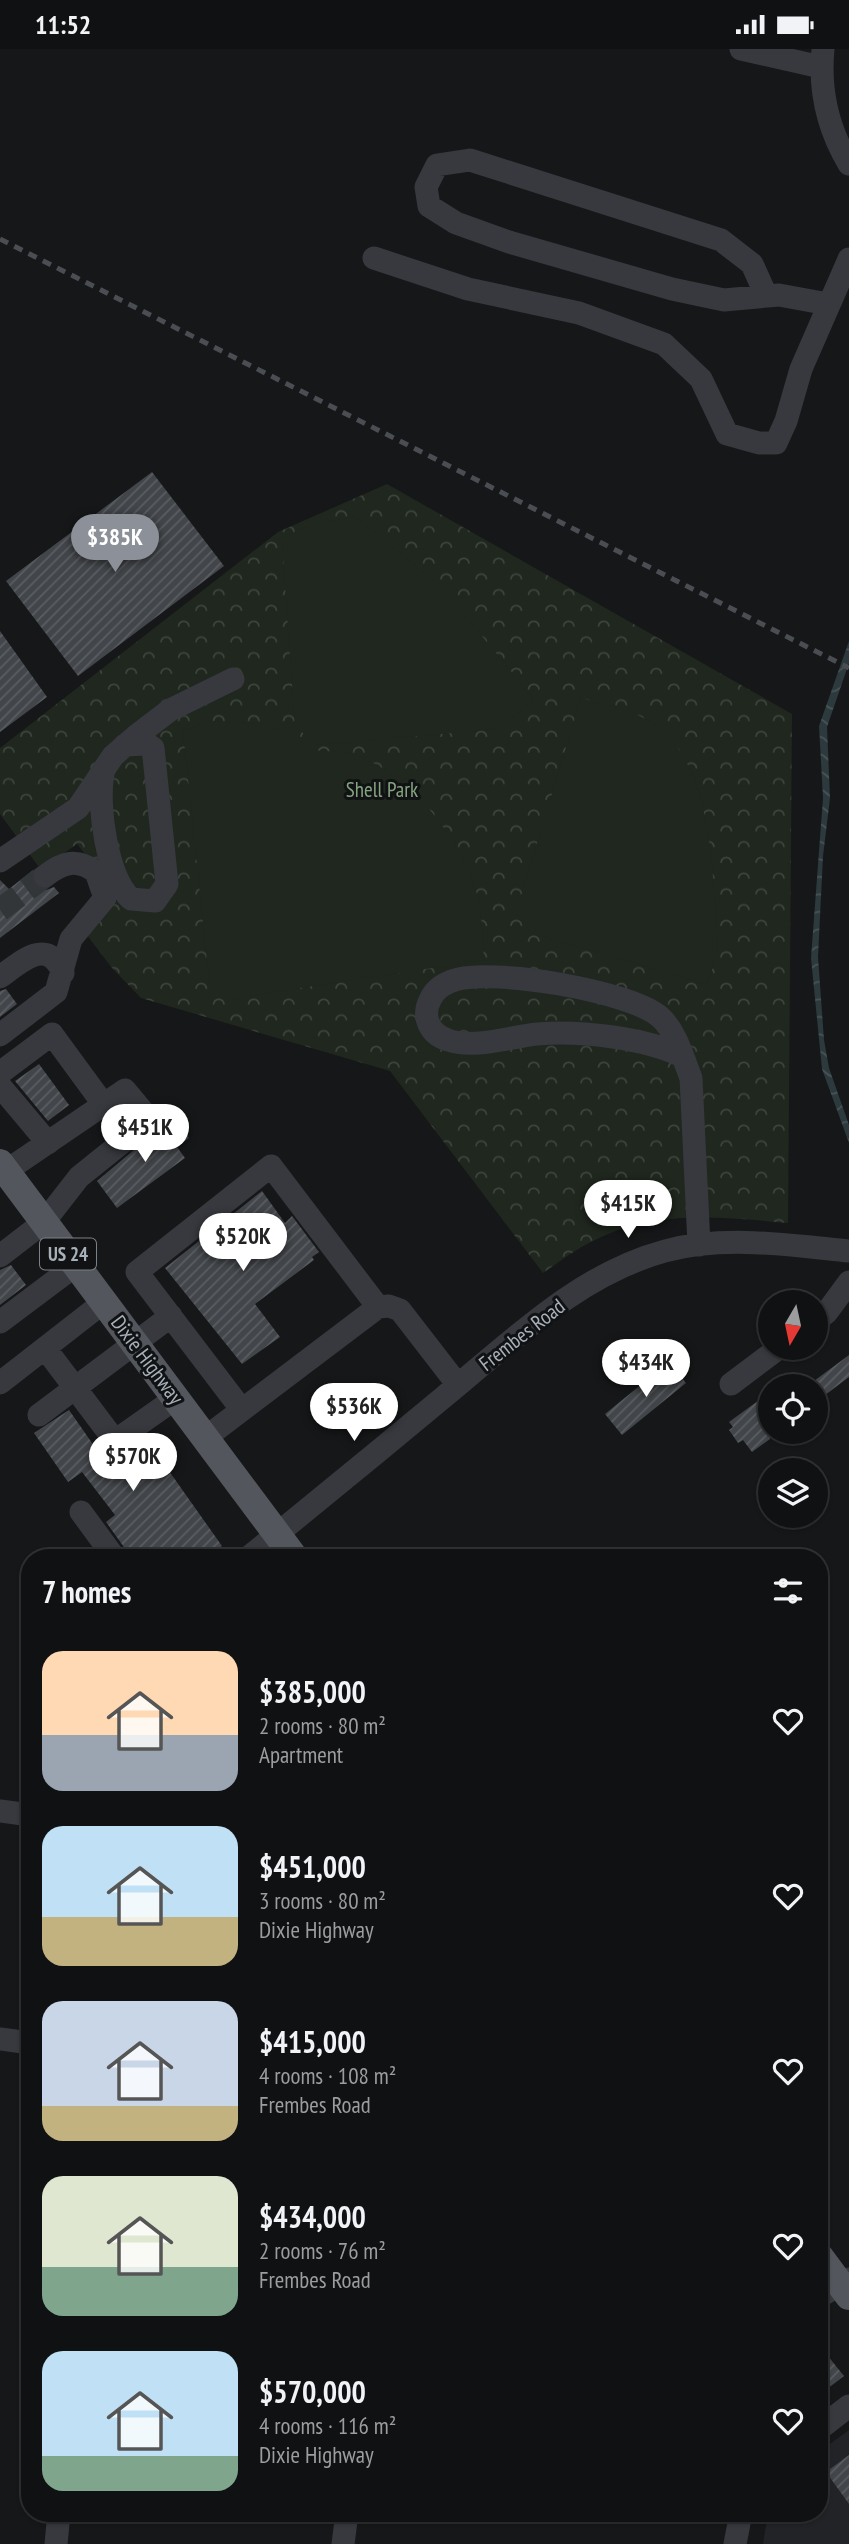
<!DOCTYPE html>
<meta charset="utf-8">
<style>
body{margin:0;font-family:"PT Sans Narrow",sans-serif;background:#191a1b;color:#f1f3f6;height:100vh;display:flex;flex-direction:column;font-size:26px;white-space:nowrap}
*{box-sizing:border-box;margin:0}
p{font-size:23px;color:#9c9d9f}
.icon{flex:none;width:38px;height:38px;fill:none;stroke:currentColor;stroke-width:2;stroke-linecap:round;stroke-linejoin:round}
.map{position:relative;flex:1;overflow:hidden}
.panel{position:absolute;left:21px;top:1500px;width:807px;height:973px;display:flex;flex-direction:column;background:#101112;border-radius:28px;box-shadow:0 2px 5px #0004,0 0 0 2px #303132}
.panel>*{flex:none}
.needle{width:46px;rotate:189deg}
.tools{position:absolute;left:758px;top:1241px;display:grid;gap:14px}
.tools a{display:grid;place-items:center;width:70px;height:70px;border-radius:50%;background:#101112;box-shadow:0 2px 5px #0004,0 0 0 2px #303132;font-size:35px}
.price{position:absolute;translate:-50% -60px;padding:0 16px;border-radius:24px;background:#fff;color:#222;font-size:23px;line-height:46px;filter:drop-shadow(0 2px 4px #0008)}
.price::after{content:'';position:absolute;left:50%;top:42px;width:21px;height:16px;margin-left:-10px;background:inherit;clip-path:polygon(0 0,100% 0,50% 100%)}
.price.active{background:#8c9099;color:#fff}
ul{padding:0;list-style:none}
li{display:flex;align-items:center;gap:21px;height:175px;padding:0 21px}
li span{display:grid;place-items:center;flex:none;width:196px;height:140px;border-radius:21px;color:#555}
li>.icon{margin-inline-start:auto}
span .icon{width:84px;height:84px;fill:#fffc;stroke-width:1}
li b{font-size:30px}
h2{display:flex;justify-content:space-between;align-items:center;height:84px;padding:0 21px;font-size:30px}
.status{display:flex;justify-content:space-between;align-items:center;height:49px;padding:0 35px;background:#101112;direction:ltr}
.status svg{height:19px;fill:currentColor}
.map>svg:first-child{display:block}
</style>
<div class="status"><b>11:52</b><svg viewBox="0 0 49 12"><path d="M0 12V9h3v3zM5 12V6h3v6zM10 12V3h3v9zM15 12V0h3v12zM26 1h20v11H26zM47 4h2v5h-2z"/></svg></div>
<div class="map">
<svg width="849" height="2495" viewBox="0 0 849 2495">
<defs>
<pattern id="park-crowns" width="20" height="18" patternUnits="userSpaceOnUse" patternTransform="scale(1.75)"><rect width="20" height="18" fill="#1f271e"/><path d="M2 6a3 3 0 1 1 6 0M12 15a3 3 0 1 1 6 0" fill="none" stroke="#3d443d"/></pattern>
<pattern id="water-waves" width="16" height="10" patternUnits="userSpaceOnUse" patternTransform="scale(1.75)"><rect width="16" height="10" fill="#2c393d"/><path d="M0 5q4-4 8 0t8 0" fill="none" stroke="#485357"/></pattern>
<pattern id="building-hatch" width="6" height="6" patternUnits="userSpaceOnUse" patternTransform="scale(1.75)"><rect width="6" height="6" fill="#424549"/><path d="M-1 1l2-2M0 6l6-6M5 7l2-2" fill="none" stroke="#5a5d61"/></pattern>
</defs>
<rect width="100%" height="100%" fill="#161718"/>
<path fill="#222326" d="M849 2381V2495H763L768 2464H819V2403Z"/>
<path fill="url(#park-crowns)" d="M387 435 792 665 788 1174C721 1168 655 1160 593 1192 576 1200 559 1213 543 1224L390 1022 141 949 112 919 83 881 120 849 77 795 41 821 0 765V699L278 483Z"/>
<path fill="#1f271e" d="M355 467 441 538 535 651 498 680 317 696 295 677 282 493 299 480Z
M581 649C604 655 626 659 647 671 715 709 711 824 718 891L717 909 706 935 531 884 516 864Z
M210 672C228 674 251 672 269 677 282 682 291 697 304 700 319 703 336 701 351 705 409 722 458 787 476 842 483 863 482 889 484 911L228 950 209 931 183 682Z"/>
<path fill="url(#water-waves)" d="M849 592V614L827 678 830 749 823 807 818 908 824 991 829 1019 849 1076V1094L822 1020 811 909 823 749 819 677Z"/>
<path fill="url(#building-hatch)" d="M152 423 224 517 78 627 6 532Z
M0 582 47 648 0 683Z
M33 821 34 836 46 841 54 838 59 844 0 889V831L9 840Z
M6 940 17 955 0 968V942Z
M39 1015 69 1056 48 1072 15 1032Z
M173 1068 189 1089 177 1098 185 1109 117 1159 97 1132Z
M262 1142 285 1174 292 1167 319 1203 312 1208 314 1211 255 1255 280 1288 242 1315 165 1219Z
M11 1216 26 1236 0 1256V1221Z
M849 1306V1328L825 1346 814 1332Z
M669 1313 686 1334 622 1386 605 1365Z
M770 1343V1390L752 1403 743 1391 738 1394 729 1381 733 1378 729 1373Z
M69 1361 106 1414 145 1388 222 1497 207 1508H162L156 1501 146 1508H131L106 1473 115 1466 82 1423 68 1433 34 1384Z
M819 2296 844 2327 819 2346Z
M849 2406V2455L826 2423Z"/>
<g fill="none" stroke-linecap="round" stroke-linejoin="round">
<path stroke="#333638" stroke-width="23" stroke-dasharray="23 11" stroke-linecap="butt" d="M0 861 45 827"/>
<path stroke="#37393e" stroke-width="23" d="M741 0 821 18
M823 0C819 41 828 80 849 115
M374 209 468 240 579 264 664 295 701 330 727 385 759 394H776L786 372 801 320 849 210
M766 246 752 215 721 191 470 111 437 116 426 138 429 157 456 174 509 193 672 240 724 251 779 246 828 255
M103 725C97 757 107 828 131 850L155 852 167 835 154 708 153 699 147 695 125 696
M0 812 78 759 113 707 136 687 170 661 233 630
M0 928C21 913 47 887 63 924
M0 986 56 943 71 890 105 849 96 823C77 809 63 813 45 827
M682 1007C645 989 579 981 537 985 510 988 474 1000 448 991 429 985 421 967 431 949 436 939 445 934 455 931 493 919 630 942 660 968 676 982 683 1009 691 1029L699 1196
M0 1024 52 985 104 1056
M0 1037 48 1094
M0 1207 44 1173 79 1128 150 1071 125 1041 6 1122
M816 1272 827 1263 849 1233
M0 1273 76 1216
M45 1299 115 1392 176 1349
M0 1334 104 1253
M731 1335 780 1298
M242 1361 137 1223 271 1117 378 1258
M39 1366 171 1267
M205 1389 378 1258 389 1257 400 1261 458 1336
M81 1463 114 1508
M249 1508C314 1455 380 1401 445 1347 512 1292 579 1225 665 1202 724 1186 789 1196 849 1202
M0 1762 30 1766
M0 1990 30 1994
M819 2248 849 2230
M819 2380 849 2357
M56 2495 59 2464
M343 2495 347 2464
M735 2495 741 2464"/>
<path stroke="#53575d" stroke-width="28" d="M0 1114 294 1508
M819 2207 849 2247"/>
<path stroke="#4a4e53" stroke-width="5" stroke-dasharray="9 7" stroke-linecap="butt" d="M0 190 849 619"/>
</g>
<g text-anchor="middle" stroke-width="6" stroke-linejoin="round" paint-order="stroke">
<rect fill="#111214" stroke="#7b8188" stroke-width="2" x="40" y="1189.5" width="56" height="31" rx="5"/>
<g font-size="19" font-weight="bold" fill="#a8b0b9">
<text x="68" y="1212">US 24</text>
</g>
<g font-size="21" fill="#84a47f" stroke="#111214">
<text x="382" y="748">Shell Park</text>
</g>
<g font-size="21" fill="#a8b0b9" stroke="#111214">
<text transform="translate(522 1286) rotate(-38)" y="7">Frembes Road</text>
<text transform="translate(147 1311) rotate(53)" y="7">Dixie Highway</text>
</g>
</g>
</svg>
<div class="tools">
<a><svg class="needle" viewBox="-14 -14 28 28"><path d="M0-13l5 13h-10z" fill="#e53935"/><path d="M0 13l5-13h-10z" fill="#9c9d9f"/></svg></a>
<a><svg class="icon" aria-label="locate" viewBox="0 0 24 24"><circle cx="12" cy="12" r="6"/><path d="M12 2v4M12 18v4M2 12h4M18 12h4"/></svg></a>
<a><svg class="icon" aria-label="layers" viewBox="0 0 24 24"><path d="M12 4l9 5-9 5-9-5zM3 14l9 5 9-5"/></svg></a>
</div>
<b class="price active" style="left:115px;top:525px">$385K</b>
<b class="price" style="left:145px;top:1115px">$451K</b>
<b class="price" style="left:628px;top:1191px">$415K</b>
<b class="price" style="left:243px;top:1224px">$520K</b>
<b class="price" style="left:646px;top:1350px">$434K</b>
<b class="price" style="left:354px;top:1394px">$536K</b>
<b class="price" style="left:133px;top:1444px">$570K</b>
<section class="panel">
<h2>7 homes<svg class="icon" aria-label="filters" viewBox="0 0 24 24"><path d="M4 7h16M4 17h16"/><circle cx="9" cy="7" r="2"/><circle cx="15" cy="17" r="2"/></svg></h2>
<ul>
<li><span style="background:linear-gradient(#ffd9b3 60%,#9aa5b1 0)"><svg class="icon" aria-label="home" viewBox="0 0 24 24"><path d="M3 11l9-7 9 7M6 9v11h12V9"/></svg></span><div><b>$385,000</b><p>2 rooms · 80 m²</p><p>Apartment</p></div><svg class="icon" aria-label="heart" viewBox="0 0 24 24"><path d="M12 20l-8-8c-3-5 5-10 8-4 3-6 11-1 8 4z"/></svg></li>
<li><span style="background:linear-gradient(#bfe0f5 65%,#c2b280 0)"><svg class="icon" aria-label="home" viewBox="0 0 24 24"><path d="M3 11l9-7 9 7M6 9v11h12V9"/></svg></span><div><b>$451,000</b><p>3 rooms · 80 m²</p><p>Dixie Highway</p></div><svg class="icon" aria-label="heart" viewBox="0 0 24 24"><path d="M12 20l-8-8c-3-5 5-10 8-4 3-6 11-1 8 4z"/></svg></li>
<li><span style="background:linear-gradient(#c9d6e8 75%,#c2b280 0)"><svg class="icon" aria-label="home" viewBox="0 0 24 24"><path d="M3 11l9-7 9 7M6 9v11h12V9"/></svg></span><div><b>$415,000</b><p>4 rooms · 108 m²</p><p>Frembes Road</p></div><svg class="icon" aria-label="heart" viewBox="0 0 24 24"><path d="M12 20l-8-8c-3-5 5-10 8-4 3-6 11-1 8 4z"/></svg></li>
<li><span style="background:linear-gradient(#dfe7d0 65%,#7fa58c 0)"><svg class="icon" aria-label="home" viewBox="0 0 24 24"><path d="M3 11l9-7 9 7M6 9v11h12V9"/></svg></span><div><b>$434,000</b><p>2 rooms · 76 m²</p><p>Frembes Road</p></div><svg class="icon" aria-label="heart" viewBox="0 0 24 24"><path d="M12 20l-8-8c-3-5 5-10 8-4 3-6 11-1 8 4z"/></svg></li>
<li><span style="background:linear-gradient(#bfe0f5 75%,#7fa58c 0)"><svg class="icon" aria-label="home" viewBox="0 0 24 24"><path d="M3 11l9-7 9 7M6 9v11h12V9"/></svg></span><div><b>$570,000</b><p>4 rooms · 116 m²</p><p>Dixie Highway</p></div><svg class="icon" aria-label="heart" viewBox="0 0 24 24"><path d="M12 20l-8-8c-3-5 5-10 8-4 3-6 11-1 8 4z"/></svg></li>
</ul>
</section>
</div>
